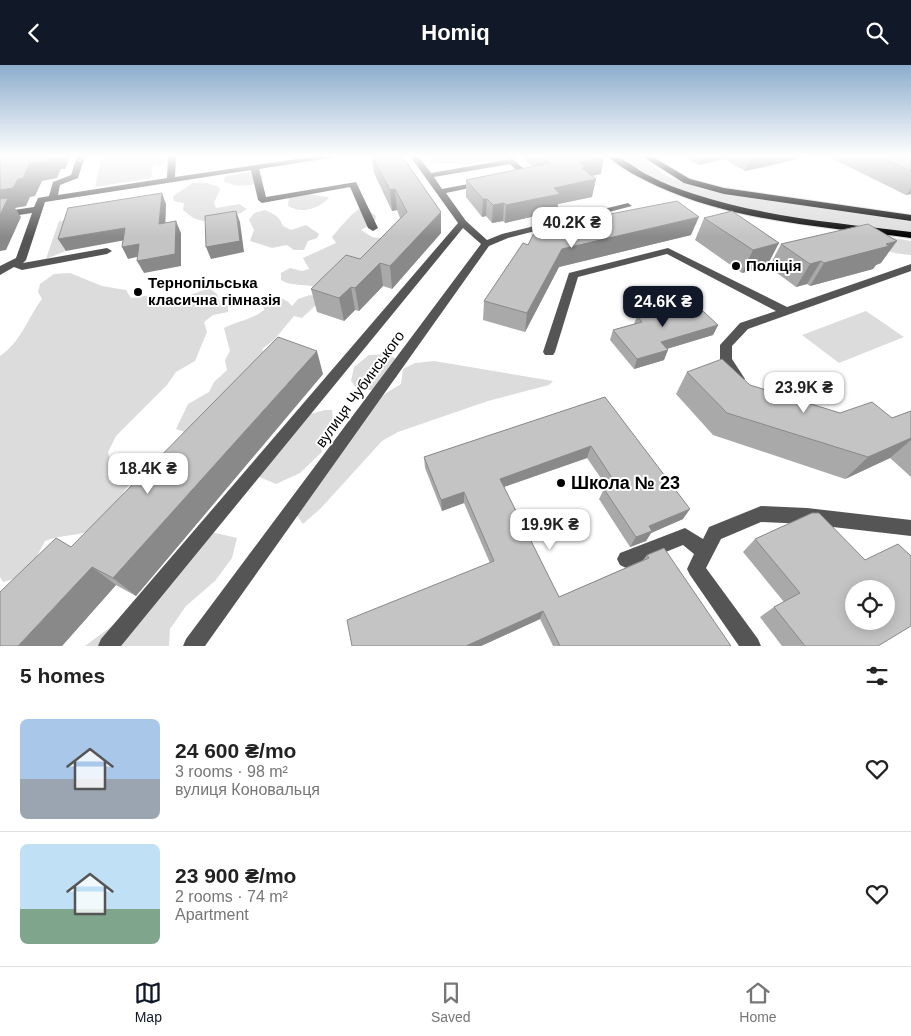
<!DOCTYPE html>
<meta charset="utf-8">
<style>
body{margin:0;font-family:Arial,sans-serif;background:#f6f6f6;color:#222;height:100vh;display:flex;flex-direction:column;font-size:19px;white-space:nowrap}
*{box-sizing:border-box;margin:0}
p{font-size:16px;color:#767676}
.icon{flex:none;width:28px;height:28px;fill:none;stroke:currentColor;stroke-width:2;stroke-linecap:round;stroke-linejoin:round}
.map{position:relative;height:581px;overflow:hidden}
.drawer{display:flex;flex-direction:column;background:#fff;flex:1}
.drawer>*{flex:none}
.buttons{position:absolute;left:845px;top:515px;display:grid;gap:10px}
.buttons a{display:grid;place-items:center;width:50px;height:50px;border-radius:50%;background:#fff;box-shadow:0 2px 12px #0003;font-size:25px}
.price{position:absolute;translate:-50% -42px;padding:0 11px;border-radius:10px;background:#fff;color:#222;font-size:16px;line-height:32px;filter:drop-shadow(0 1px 2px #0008)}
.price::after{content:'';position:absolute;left:50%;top:30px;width:15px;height:11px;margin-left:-8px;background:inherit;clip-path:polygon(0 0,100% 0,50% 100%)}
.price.current{background:#111827;color:#fff}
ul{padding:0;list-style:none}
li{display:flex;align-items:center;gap:15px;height:125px;padding:0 20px}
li+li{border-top:1px solid #e0e0e0}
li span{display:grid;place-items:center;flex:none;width:140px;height:100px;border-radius:8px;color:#555}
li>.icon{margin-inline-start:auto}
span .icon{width:60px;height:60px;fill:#fffc;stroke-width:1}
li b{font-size:21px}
h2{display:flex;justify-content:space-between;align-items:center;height:60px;padding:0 20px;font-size:21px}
header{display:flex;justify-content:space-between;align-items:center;height:65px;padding:0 20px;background:#111827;color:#fff;font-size:22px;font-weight:600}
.menu{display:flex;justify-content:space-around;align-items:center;height:70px;border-top:1px solid #e0e0e0;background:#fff;font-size:14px;color:#767676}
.menu a{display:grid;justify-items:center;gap:2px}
.menu .current{color:#111827}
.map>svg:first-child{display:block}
</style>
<header><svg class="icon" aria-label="back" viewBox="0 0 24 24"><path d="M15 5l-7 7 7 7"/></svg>Homiq<svg class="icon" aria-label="search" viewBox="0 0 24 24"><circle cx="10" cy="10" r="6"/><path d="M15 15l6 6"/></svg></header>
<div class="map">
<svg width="911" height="581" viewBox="0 0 911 581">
<rect width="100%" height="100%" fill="#fff"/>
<path fill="#dcdcdc" d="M102 91H163L166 97 159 101 153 99 151 113 95 122Z
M432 91H519L512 96 453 99 436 98 429 95Z
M618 91H638L665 110 700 124 911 157V167C818 154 694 149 618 91Z
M252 107 264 112C255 124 236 122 223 116L226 111Z
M193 118H206L219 122 220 125 214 138 216 143 239 139 247 144C234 153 212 160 196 154 192 153 187 148 183 145L184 138 174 136 173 131Z
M307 129 328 132 329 133C318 144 302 149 288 141L289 132Z
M359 144H367L376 151 375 157 361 165 372 172 386 174 323 224C308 218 291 222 281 215V208L290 203 302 206 309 204 303 193 336 178 332 172C338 165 352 148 359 144Z
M265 145C274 149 279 151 283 161L291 165 306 160 319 169 317 173 308 176 304 185H294L287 180 272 183 250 176 254 165 249 155 254 148Z
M75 154 66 186 46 194 59 156Z
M870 169 911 176V190C891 188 881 187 870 169Z
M70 208 102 221 126 225 131 233 152 230 166 234 190 230 209 223 217 229 220 238 228 239V247L213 250 204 257 207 267 195 296 176 307 167 320 116 371 108 387 114 409 136 411C123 426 101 463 83 468 70 471 58 471 45 476L27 510 3 517 0 512V291C21 277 27 254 42 234L38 227 40 219 54 209Z
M310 230 318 232 316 240 302 253 294 251 274 275 262 284 264 289 196 371 176 364 188 339 209 327 214 317 227 305 225 295 230 286 224 263C237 256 252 255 264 245L263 237 277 231 287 236 292 241 298 234Z
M866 246 904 272 839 298 802 270Z
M388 289 399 296 397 312 375 325H358L351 316 354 302 369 290Z
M434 296 553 316 549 320 488 336 398 367 382 376 321 443 303 459 290 441 375 339 386 328 401 319 403 304 415 298Z
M325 345H332L333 358 320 371 322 387 300 408 276 419 255 410 258 391 272 381 306 350Z
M207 466 237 473 232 493 215 516 186 541 170 564 169 581H85L116 558Z"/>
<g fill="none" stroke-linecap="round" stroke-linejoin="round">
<defs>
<path id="major" d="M608 91C623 90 635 104 648 110 663 118 678 124 694 129 764 152 838 158 911 167V173C826 162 736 157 657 121 641 113 621 104 608 91Z
M642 91H651L690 114 724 123 911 150V156L724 129 684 118Z"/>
</defs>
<use href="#major" stroke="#dbdbdb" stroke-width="2"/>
<path fill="#555" fill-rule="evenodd" d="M77 91H91L84 94 78 113 60 120 58 130 167 113 168 91H176L175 112 317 91H334L330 93 259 104 266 132 356 117 378 163 373 166 368 163 350 122 262 138 258 135 251 105 45 137 26 195 23 198 107 183 112 186 107 189 22 205 14 202 0 210V201L16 193 32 148 0 153V147L34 142 38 133 49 131 53 117 71 110Z
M410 91H418L431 108 512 94 533 111V115H527L510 99 434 112 442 124 484 116V120L446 128 466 156 487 175 502 169 628 138 632 141 508 173 489 181 205 581H183L186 574 481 179 463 163 121 581H98L101 574 458 158Z
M668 183 787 242 911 199V206L748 264 732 281V294L745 314 743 317H733L720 294V280L740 258 776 246 667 189 578 212 555 287 553 290H545L543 287 569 208Z
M761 441 807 443 911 455V471L807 459 761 457 721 474 706 503 758 574 761 581H739L690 510 687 504 694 489 683 480 626 503 620 500 617 494 620 488 685 463 703 474 709 462Z"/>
<use href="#major" fill="#000" fill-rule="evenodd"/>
</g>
<path fill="#a9a9a9" d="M371 91H402L441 147V168L392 224 383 221 359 246 355 245 344 256 317 247 311 224 360 194 400 153 397 145 392 146 374 108Z
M521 91H602L601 109 592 111V132L558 139 557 146 505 158 503 156 492 158 486 151 482 152 466 132V115L533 102Z
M684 91H812L745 106 724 94 698 100Z
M827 91H911V129L906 130Z
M732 146 767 201 742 208 695 175 704 153Z
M576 157 691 170 559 202 525 267 483 255 484 236 528 180 576 159Z
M781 179 881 198 876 200 873 204 810 221 807 219 796 222 769 202Z
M637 251 718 260 713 270 667 284 664 295 634 304 610 275 613 265 634 259Z
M687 307 750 320 840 348 892 353 911 346V412L890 393 845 414 713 370 676 329Z
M323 309 136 531 116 520 62 581 71 482Z
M605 332 683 454 651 468 646 476 630 482 599 434 604 424 607 422 587 393 504 422 559 532 643 495 647 490 731 581H553L540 554 481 581H352L490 498 464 438 442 446 425 403 424 392Z
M755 474 878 581H782L760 552 774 542 784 537 743 487Z"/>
<path fill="#898989" d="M49 91H71L65 104H61L57 113 42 116 35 131 30 132 26 141 15 143 21 152 6 185 0 186V125L18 114 30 98Z
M702 91H725L724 94 698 100Z
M752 91H812L745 106Z
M604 92 601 109 584 112 596 114 592 132 558 139 557 146 505 158 506 140 554 123 579 97Z
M911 123V129L906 130Z
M395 124 397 145 392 146 390 125Z
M162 128 166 139 165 170 159 159Z
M483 134H487L486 151 482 152Z
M504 138 503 156 492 158 493 140Z
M236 146 240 157 244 187 211 194 206 182Z
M441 147V168L392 224 390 201Z
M699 152 691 170 559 202 525 267 527 248 562 184Z
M176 156 181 168V201L144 208 137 196Z
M125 163 131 174 66 186 58 174Z
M897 176 881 198 876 200 873 204 810 221 824 198Z
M779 178 767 201 742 208 753 185Z
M139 179 145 190 128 194 122 182Z
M821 196 807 219 796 222 810 199Z
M380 198 383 221 359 246 355 223Z
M351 222 355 245 344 256 339 233Z
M718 260 713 270 656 287 661 277Z
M668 285 664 295 634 304 637 294Z
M317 286 323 309 136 531 113 513Z
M911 373V375L890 393 845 414 868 392Z
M591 381 587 393 498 424 500 414Z
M464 427V438L442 446 441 435Z
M690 444 683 454 651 468 646 476 630 482 636 472 649 461Z
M92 502 116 520 62 581H18Z
M543 546 540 554 481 581H466Z"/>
<path fill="#c4c4c4" stroke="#898989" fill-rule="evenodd" d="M0 91H49L47 96 30 98 23 113 18 114 13 123 0 125Z
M372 91H402L441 147 390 201 380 198 355 223 351 222 339 233 311 224 346 190 360 194 407 147 395 124 390 125Z
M541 91H602L604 92 579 97 586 102 582 103 596 114 554 123 560 129 506 140 504 138 493 140 487 134H483L466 115 550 98Z
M877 91H911V106Z
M162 128 159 159 176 156 175 189 137 196 139 179 122 182 125 163 58 174 68 143Z
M8 133 0 150V134Z
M677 136 699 152 562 184 527 248 484 236 523 178 528 180 534 168 578 158 576 157 595 152Z
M236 146 240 176 206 182 205 151Z
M732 146 779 178 753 185 704 153Z
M868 159 897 176 886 179 889 181 824 198 821 196 810 199 781 179Z
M692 236 718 260 661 277 668 285 637 294 613 265 642 257 637 251Z
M278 272 317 286 113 513 92 502 18 581H0V527L56 473 71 482Z
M722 294 750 320 840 348 872 337 892 353 911 346V373L868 392 727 348 687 307Z
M605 332 690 444 649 461 652 466 636 472 604 424 616 419 591 381 500 414 559 532 649 493 647 490 664 483 731 581H560L543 546 466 581H352L347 555 494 496 464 427 441 435 424 392Z
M812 448H819L865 495 898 479 911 491V561L878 581H805L774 542 800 528 755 474ZM854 524H886V556H854Z"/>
<linearGradient id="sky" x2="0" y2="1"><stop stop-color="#8cadcc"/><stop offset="0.53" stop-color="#fff"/><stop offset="1" stop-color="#fff" stop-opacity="0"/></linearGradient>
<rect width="911" height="172" fill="url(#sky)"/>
<g fill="#000" stroke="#fff" stroke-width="2">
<circle cx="736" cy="201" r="5"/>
<circle cx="138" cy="227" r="5"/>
<circle cx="561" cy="418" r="5"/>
</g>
<g text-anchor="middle" stroke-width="4" stroke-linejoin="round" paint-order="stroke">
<g font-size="15" font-weight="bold" fill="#000" stroke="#fff" text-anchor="start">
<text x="746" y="206">Поліція</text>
<text x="148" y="223">Тернопільська<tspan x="148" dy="17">класична гімназія</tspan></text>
</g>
<g font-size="15" fill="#000" stroke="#fff">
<text transform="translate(360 324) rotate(-54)" y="5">вулиця Чубинського</text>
</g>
<g font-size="18" font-weight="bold" fill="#000" stroke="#fff" text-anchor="start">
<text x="571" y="424">Школа № 23</text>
</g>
</g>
</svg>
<div class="buttons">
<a><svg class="icon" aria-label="locate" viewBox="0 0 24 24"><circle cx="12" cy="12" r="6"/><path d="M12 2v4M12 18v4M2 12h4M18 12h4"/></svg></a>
</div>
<b class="price" style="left:572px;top:184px">40.2K ₴</b>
<b class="price current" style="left:663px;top:263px">24.6K ₴</b>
<b class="price" style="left:804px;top:349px">23.9K ₴</b>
<b class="price" style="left:148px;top:430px">18.4K ₴</b>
<b class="price" style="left:550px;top:486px">19.9K ₴</b>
</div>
<section class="drawer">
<h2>5 homes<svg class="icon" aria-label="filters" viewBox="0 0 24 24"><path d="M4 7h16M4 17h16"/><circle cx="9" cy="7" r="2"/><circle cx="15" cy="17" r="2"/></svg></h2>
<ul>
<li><span style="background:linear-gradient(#a9c7e8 60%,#9aa5b1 0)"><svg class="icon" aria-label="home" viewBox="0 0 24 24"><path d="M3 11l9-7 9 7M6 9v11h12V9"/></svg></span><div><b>24 600 ₴/mo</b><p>3 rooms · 98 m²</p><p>вулиця Коновальця</p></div><svg class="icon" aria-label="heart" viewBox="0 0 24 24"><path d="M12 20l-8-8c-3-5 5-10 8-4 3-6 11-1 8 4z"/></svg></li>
<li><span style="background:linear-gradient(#bfe0f5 65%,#7fa58c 0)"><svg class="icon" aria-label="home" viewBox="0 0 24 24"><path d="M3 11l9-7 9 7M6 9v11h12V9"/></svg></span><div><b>23 900 ₴/mo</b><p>2 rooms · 74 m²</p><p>Apartment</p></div><svg class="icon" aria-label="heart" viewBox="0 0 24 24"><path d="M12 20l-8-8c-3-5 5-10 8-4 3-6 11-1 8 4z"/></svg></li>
</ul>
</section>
<nav class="menu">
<a class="current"><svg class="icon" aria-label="map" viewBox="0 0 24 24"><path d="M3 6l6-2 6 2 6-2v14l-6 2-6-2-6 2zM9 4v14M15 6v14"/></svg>Map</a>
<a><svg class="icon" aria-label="saved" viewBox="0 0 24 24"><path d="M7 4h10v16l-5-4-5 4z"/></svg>Saved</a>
<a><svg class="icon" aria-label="home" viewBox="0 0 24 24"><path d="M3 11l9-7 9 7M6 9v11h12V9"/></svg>Home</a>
</nav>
